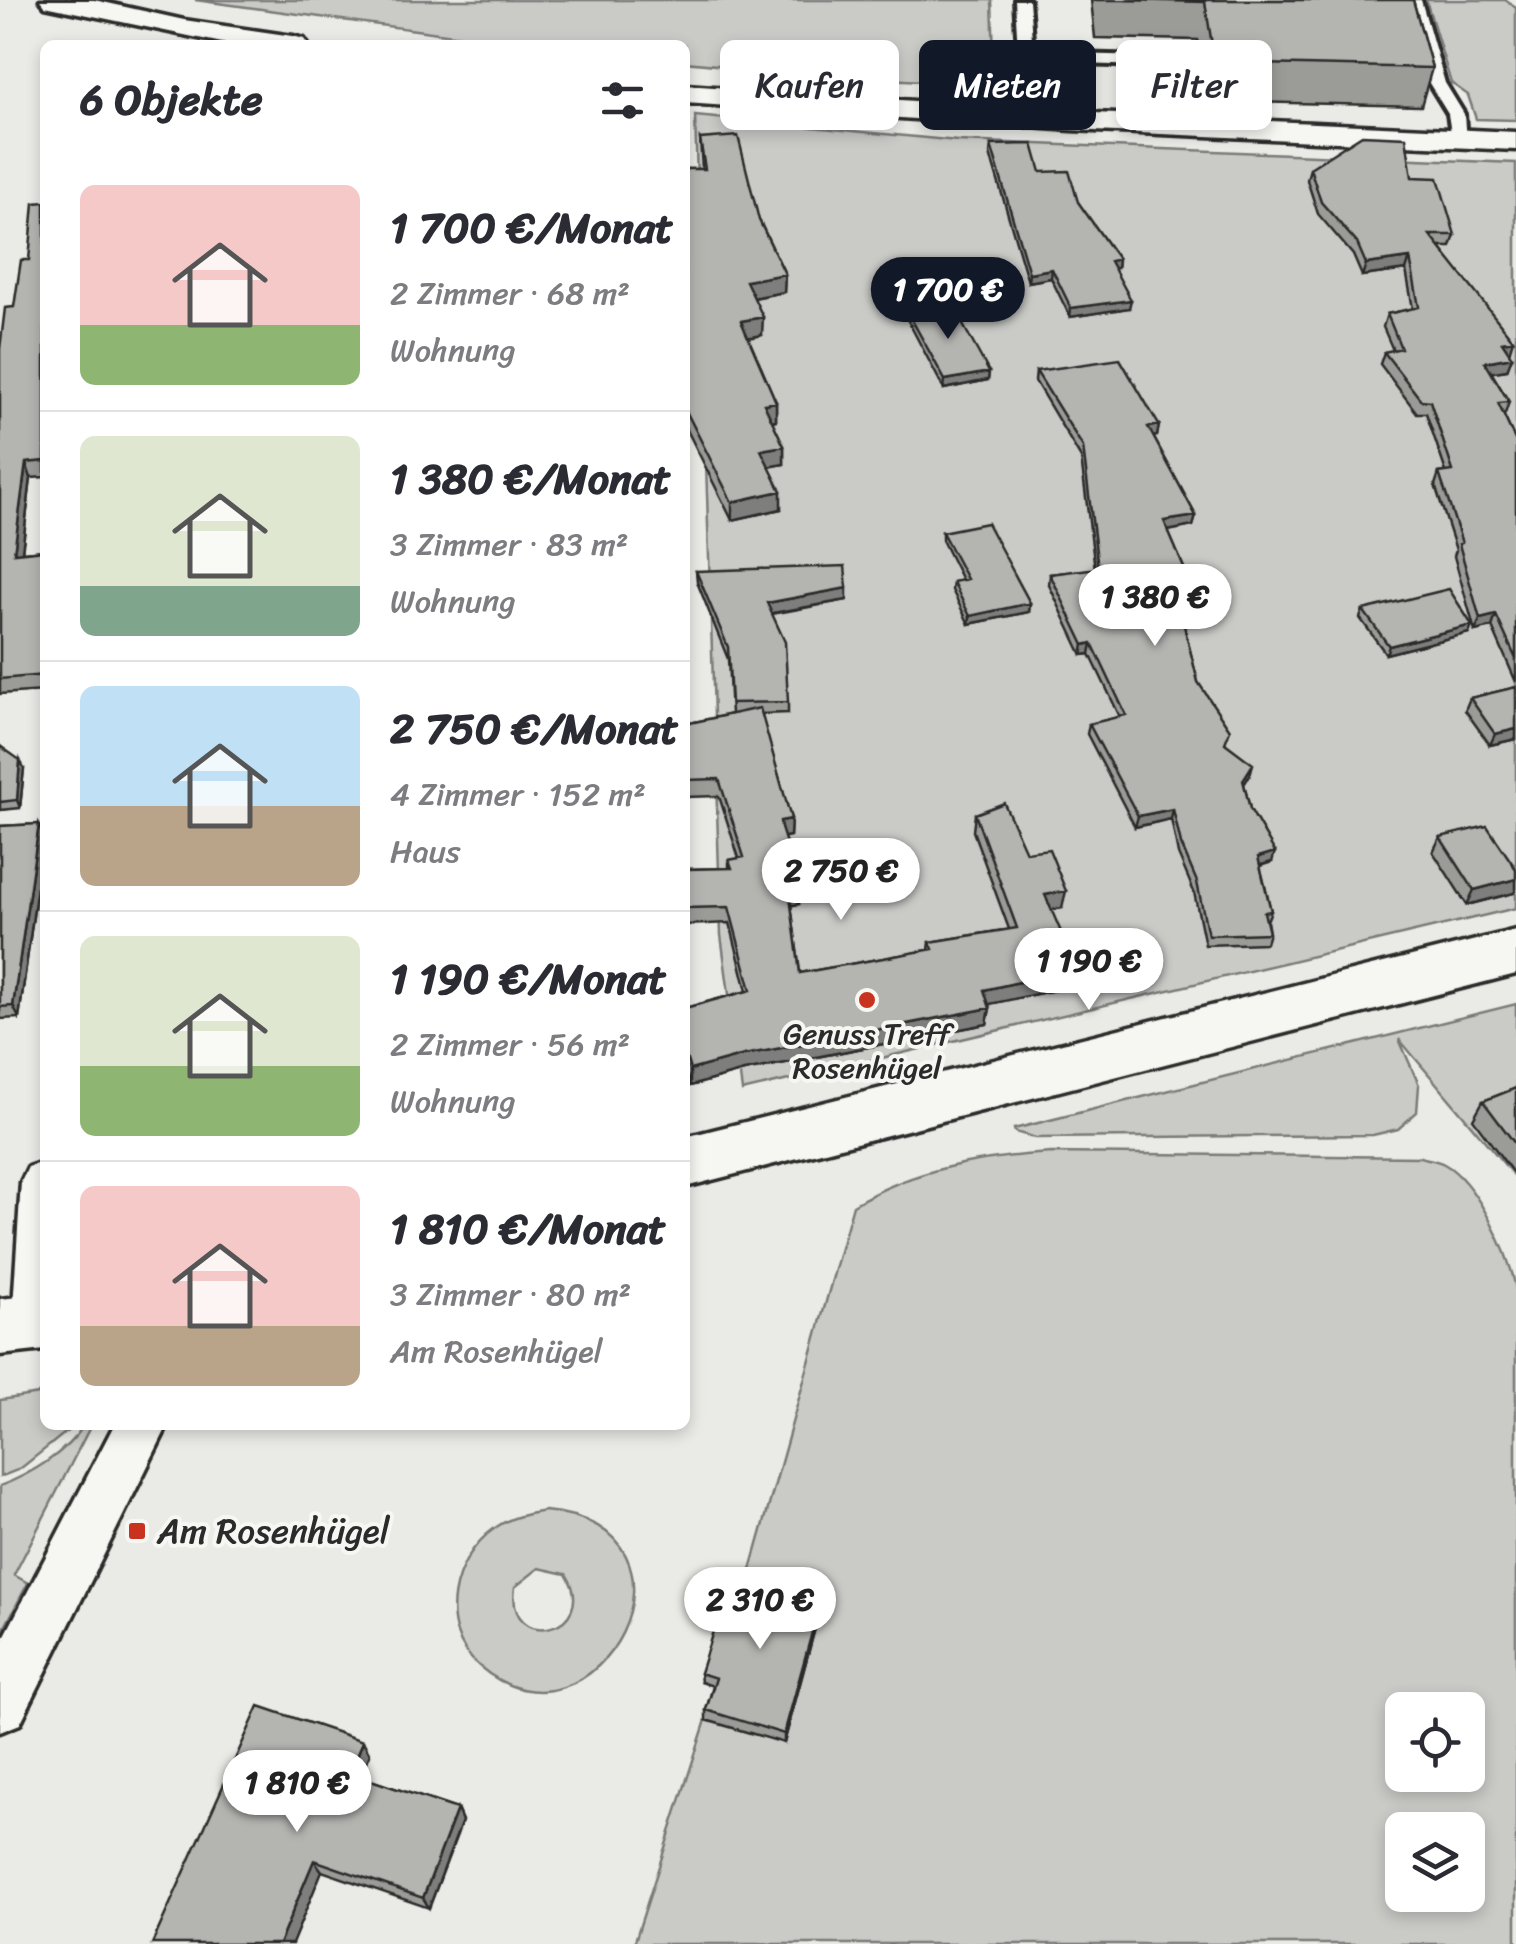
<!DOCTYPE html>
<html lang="de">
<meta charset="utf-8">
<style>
body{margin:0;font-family:Sriracha,sans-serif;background:#f2f2f3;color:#2b2b33;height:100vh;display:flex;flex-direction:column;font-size:38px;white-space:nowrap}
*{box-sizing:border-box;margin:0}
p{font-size:32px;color:#7c7c81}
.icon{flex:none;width:55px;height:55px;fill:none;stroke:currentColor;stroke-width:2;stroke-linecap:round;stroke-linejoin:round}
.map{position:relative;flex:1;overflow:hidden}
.details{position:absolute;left:40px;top:40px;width:650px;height:1390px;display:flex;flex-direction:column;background:#fff;border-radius:15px;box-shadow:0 5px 15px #0003}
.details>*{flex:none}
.top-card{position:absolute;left:720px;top:40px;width:645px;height:90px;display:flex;gap:20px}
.controls{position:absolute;left:1385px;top:1692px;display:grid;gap:20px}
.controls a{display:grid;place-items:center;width:100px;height:100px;border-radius:15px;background:#fff;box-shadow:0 5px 15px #0003;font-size:50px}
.price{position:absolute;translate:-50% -85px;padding:0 22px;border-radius:35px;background:#fff;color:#222;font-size:32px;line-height:65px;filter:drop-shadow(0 2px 5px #0008)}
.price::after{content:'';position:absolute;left:50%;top:60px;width:30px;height:22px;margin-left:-15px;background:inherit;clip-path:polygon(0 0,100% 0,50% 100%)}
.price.selected{background:#111827;color:#fff}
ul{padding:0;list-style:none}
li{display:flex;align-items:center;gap:30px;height:250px;padding:0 40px}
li+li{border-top:2px solid #e1e1e2}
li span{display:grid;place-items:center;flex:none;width:280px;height:200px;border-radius:15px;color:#555}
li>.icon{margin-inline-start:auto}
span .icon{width:120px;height:120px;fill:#fffc;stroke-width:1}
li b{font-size:42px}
h2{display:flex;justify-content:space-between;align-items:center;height:120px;padding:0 40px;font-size:42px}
.tag{padding:0 35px;border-radius:15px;background:#fff;box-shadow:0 5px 15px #0003;font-size:35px;line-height:90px}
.tag.selected{background:#111827;color:#fff}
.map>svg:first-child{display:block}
</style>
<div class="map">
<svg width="1516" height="1944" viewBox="0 0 1516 1944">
<rect width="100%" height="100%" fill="#eaeae6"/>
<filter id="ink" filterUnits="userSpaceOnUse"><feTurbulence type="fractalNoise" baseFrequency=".01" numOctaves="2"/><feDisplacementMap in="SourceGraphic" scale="20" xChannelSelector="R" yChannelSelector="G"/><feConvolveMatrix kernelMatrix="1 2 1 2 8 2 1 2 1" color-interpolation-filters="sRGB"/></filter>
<g filter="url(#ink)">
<path fill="#cacac7" stroke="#7a7a79" stroke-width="2.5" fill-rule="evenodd" d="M195 0H992L995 85 831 76 685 62V45H526Z
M1426 0H1505L1516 7V120L1476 119 1468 95 1451 83Z
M695 116 958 141 1516 163V908L742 1091 721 935Z
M1516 1004V1178L1399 1039 1419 1085 1417 1112 1398 1129 1373 1135 1036 1138 1015 1132 1014 1129Z
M1051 1153 1420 1157C1427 1159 1437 1160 1444 1164 1477 1182 1508 1252 1516 1288V1944H634L706 1720 784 1742 747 1584 853 1205C914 1169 981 1157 1051 1153ZM1402 1710H1468V1775H1402ZM1402 1830H1468V1895H1402Z
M45 1393V1425H75L20 1469 0 1477V1400Z
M84 1425H91L14 1575 28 1583 0 1636V1486C31 1474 66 1453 84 1425Z
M545 1511C722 1526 597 1768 479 1666 435 1628 452 1558 495 1528 510 1517 527 1514 545 1511ZM539 1568 566 1574C602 1631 505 1655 515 1587Z"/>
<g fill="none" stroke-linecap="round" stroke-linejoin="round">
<defs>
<path id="service" d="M1015 0H1029L1038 118 1030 123 1022 118Z
M1407 0H1421L1445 83 1464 114 1466 142 1452 139 1448 114 1429 83Z
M1069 54 1149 56 1157 61 1149 66 1077 64 1080 121 1072 126 1064 121 1061 59Z"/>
<path id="minor" d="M40 0H94L184 20 293 36 304 39 308 45H232L45 6Z
M685 85 1072 112 1516 132V150L1072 130 685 103Z
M45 1161V1343L37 1346 19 1339 12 1323 21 1182 28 1167Z
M114 1425H168L20 1724 0 1732V1645Z"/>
<path id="secondary" d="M1516 930V974L685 1187V1137Z
M45 1294V1350L0 1355V1299Z"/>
</defs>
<use href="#service" stroke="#2b2b2b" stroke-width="8"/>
<use href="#minor" stroke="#2b2b2b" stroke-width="7"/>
<use href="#secondary" stroke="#2b2b2b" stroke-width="7"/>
<use href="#service" fill="#f6f6f2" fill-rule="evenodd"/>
<use href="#minor" fill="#f6f6f2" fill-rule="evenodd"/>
<use href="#secondary" fill="#f6f6f2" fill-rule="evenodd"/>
</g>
<path fill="#9b9b98" stroke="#2b2b2b" stroke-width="2.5" d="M1091 0H1413L1432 68 1421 106 1208 101 1198 40 1095 38Z
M700 139 759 220 785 274 784 292 754 298 762 335 748 338 776 402V420L772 421 784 446V464L769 467 781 509 732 520 685 426V169H702Z
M991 145 1041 172 1078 202 1118 259 1117 268H1114L1129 308 1070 317 1051 278 1028 282 990 154Z
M1310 168 1412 177 1455 235 1451 247H1440L1509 353 1507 370 1491 372 1509 402 1505 414H1503L1516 442V682L1492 627 1475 631 1454 556 1456 550 1435 485 1439 473 1446 472 1426 413H1417L1380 364 1384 352 1393 350 1383 327 1387 314 1413 309 1406 270 1362 276 1353 255 1318 214 1307 180Z
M45 202V477L31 478 22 552 45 550V691L0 694V349L29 260Z
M907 311 989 372 988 380 944 389 907 319Z
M1036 371 1159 425 1157 436H1153L1196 516 1193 526 1168 531 1187 575 1184 586 1174 587 1198 682 1226 744 1250 775 1244 784 1250 809 1272 862 1260 866 1271 911 1267 921 1269 933 1266 943 1205 945 1194 892 1178 854 1171 819 1135 827 1087 734 1089 724 1120 717 1090 654 1082 655 1049 585 1050 574 1095 569 1081 458 1035 381Z
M942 532 1030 603 1029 612 969 624 952 590 953 582 962 580 942 540Z
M696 571 847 600 772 614 788 702V713L761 714 791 819 790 836 784 837 799 904 791 905 800 973 929 950 930 942 1009 929 973 831 975 814 1026 852 1062 908 1051 910 1074 986 988 1004 990 1008 987 1024 744 1071 690 1086 687 1076H685V1008L747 991 730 923 685 925V869L729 868V860L739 858 719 796 685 797V724L731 714 728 659 697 582Z
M1363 610 1469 633 1386 654 1360 618Z
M1516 687V739L1490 745 1465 710 1470 698Z
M0 746 24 768 20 808 0 810Z
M39 824 44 836 19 1018 0 1019V826Z
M1440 837 1516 869V889L1514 893 1467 905 1433 852Z
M1516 1088V1177L1473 1119 1483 1101Z
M739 1601 821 1606 784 1743 706 1720V1710L713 1686 701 1682 700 1673Z
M370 1754 361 1777 457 1809 462 1821 429 1908 322 1871 152 1944Z"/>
<path fill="#7e7e7c" stroke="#2b2b2b" stroke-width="2.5" d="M1410 258 1406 270 1362 276 1366 264Z
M1118 259 1117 268 1109 269 1110 261Z
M1052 269 1051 278 1028 282 1029 273Z
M785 274 784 292 747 299 746 281Z
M1131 300 1129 308 1070 317 1071 308Z
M763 317 762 335 741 339V321Z
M1513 340 1509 353 1502 342Z
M1512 357 1507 370 1481 374 1485 362Z
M989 372 988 380 944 389 945 380Z
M776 402V420L764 422V404Z
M1159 425 1157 436 1146 438 1148 427Z
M784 446V464L761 468V450Z
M26 463 31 478 20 568 14 553Z
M781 491V509L732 520V502Z
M1196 516 1193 526 1162 532 1164 521Z
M847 588V600L767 614V603Z
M1030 603 1029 612 969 624 970 616Z
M1496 615 1492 627 1475 631 1480 619Z
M1472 625 1469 633 1386 654 1389 646Z
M1092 643 1090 654 1082 655 1084 645Z
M1516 729V739L1490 745 1495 734Z
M20 760 24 768 20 808 17 800Z
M1253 764 1250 775 1240 790 1243 780Z
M1173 809 1171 819 1135 827 1138 816Z
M791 819 790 836 780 838V821Z
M39 824 44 836 19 1018 13 1006Z
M1275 852 1272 862 1254 867 1258 857Z
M1516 879V889L1514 893 1467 905 1474 890Z
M800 887 799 904 789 906V889Z
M1066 891 1062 908 1041 912 1045 895Z
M1077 969 1074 986 981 1006 984 990Z
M990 1008 987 1024 744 1071 690 1086V1070L744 1055Z
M822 1596 821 1606 784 1743V1734Z
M363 1741 370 1754 357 1785 350 1773Z
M457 1809 462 1821 429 1908 423 1898Z
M314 1860 322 1871 292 1944H279Z"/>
<path fill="#b4b4b1" stroke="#2b2b2b" stroke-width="2.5" d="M1125 0H1413L1432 68 1215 63 1205 2Z
M1362 135 1406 137 1412 177 1438 178 1455 235H1430L1513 340 1502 342 1512 357 1485 362 1509 402 1498 403 1516 442V659L1496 615 1480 619 1459 544 1462 543 1439 473 1453 471 1430 401 1421 400 1384 352 1401 348 1387 314 1419 307 1410 258 1366 264 1357 243 1321 202 1310 168Z
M738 136 759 220 785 274 746 281 763 317 741 321 776 402 764 404 784 446 761 450 781 491 732 502 685 409V169H705L700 139Z
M1033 144 1041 172 1069 171 1078 202 1118 259 1110 261 1131 300 1071 308 1052 269 1029 273 991 145Z
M45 202V461L26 463 14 553 45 550V675L0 679V349L5 308 14 307 21 260H29L34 203Z
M951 303 989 372 945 380 907 311Z
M1120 359 1159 425 1148 427 1196 516 1164 521 1187 575 1172 577 1198 682 1230 730 1225 743 1253 764 1243 780 1250 809 1275 852 1258 857 1271 911 1264 912 1269 933 1208 935 1197 882 1181 844 1173 809 1138 816 1089 724 1126 715 1092 643 1084 645 1050 574 1098 568 1083 447 1036 371Z
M987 523 1030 603 970 616 953 582 967 579 942 532Z
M845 566 847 588 767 603 785 642 788 702 731 703 728 647 696 571Z
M1449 589 1472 625 1389 646 1363 610Z
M1516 687V729L1495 734 1470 698Z
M760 708 791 819 780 821 781 828 800 887 789 889 800 973 933 949 930 942 1017 928 975 814 1004 803 1026 852 1049 849 1066 891 1045 895 1077 969 984 990 990 1008 744 1055 690 1070 687 1060H685V1008L751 990 729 907 685 908V869L732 868 729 860 744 857 719 779 685 780V724Z
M0 746 20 760 17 800 0 802Z
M39 824 13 1006 0 1007V826Z
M1487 826 1516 869V879L1474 890 1440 837Z
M1516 1088V1145L1483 1101Z
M747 1573 822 1596 784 1734 706 1710 716 1678 700 1673 724 1596 739 1601Z
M259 1706 363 1741 350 1773 457 1809 423 1898 314 1860 279 1944H152Z"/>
</g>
<g fill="#c8321e" stroke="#f6f6f2" stroke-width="4">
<circle cx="867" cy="1000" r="10"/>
<rect x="127" y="1521" width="20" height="20" rx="5"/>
</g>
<g text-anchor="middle" stroke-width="8" stroke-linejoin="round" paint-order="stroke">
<g font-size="30" fill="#2b2b2b" stroke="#f6f6f2">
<text x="867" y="1044">Genuss Treff<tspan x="867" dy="34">Rosenhügel</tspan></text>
</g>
<g font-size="35" fill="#2b2b2b" stroke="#f6f6f2" text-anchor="start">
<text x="157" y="1543">Am Rosenhügel</text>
</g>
</g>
</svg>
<div class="controls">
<a><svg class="icon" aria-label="locate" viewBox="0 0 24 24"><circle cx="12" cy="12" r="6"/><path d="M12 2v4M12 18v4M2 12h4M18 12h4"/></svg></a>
<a><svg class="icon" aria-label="layers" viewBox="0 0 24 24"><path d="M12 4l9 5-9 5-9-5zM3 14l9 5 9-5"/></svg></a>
</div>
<b class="price selected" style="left:948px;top:342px">1 700 €</b>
<b class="price" style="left:1155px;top:649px">1 380 €</b>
<b class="price" style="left:841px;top:923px">2 750 €</b>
<b class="price" style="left:1089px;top:1013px">1 190 €</b>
<b class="price" style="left:760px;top:1652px">2 310 €</b>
<b class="price" style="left:297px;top:1835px">1 810 €</b>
<div class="top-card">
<a class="tag">Kaufen</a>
<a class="tag selected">Mieten</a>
<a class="tag">Filter</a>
</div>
<section class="details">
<h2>6 Objekte<svg class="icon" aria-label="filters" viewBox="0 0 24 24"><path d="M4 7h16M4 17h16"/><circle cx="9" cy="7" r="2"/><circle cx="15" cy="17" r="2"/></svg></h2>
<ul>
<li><span style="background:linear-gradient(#f6c9c9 70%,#8fb573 0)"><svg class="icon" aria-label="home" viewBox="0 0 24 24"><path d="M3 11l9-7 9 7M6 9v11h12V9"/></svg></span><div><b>1 700 €/Monat</b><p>2 Zimmer · 68 m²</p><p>Wohnung</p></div></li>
<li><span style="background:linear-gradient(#dfe7d0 75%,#7fa58c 0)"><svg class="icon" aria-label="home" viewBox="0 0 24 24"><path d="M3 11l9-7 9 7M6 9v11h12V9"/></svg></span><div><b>1 380 €/Monat</b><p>3 Zimmer · 83 m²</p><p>Wohnung</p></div></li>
<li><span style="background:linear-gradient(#bfe0f5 60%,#b9a48a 0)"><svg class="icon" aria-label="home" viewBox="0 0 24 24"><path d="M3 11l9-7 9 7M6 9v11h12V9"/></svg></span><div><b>2 750 €/Monat</b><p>4 Zimmer · 152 m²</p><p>Haus</p></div></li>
<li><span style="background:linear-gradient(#dfe7d0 65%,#8fb573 0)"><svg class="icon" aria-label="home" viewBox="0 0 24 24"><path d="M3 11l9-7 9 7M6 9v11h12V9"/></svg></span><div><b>1 190 €/Monat</b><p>2 Zimmer · 56 m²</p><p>Wohnung</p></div></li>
<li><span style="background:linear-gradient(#f6c9c9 70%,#b9a48a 0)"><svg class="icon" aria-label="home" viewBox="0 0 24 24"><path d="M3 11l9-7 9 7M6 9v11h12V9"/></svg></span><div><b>1 810 €/Monat</b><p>3 Zimmer · 80 m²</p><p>Am Rosenhügel</p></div></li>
</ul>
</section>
</div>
